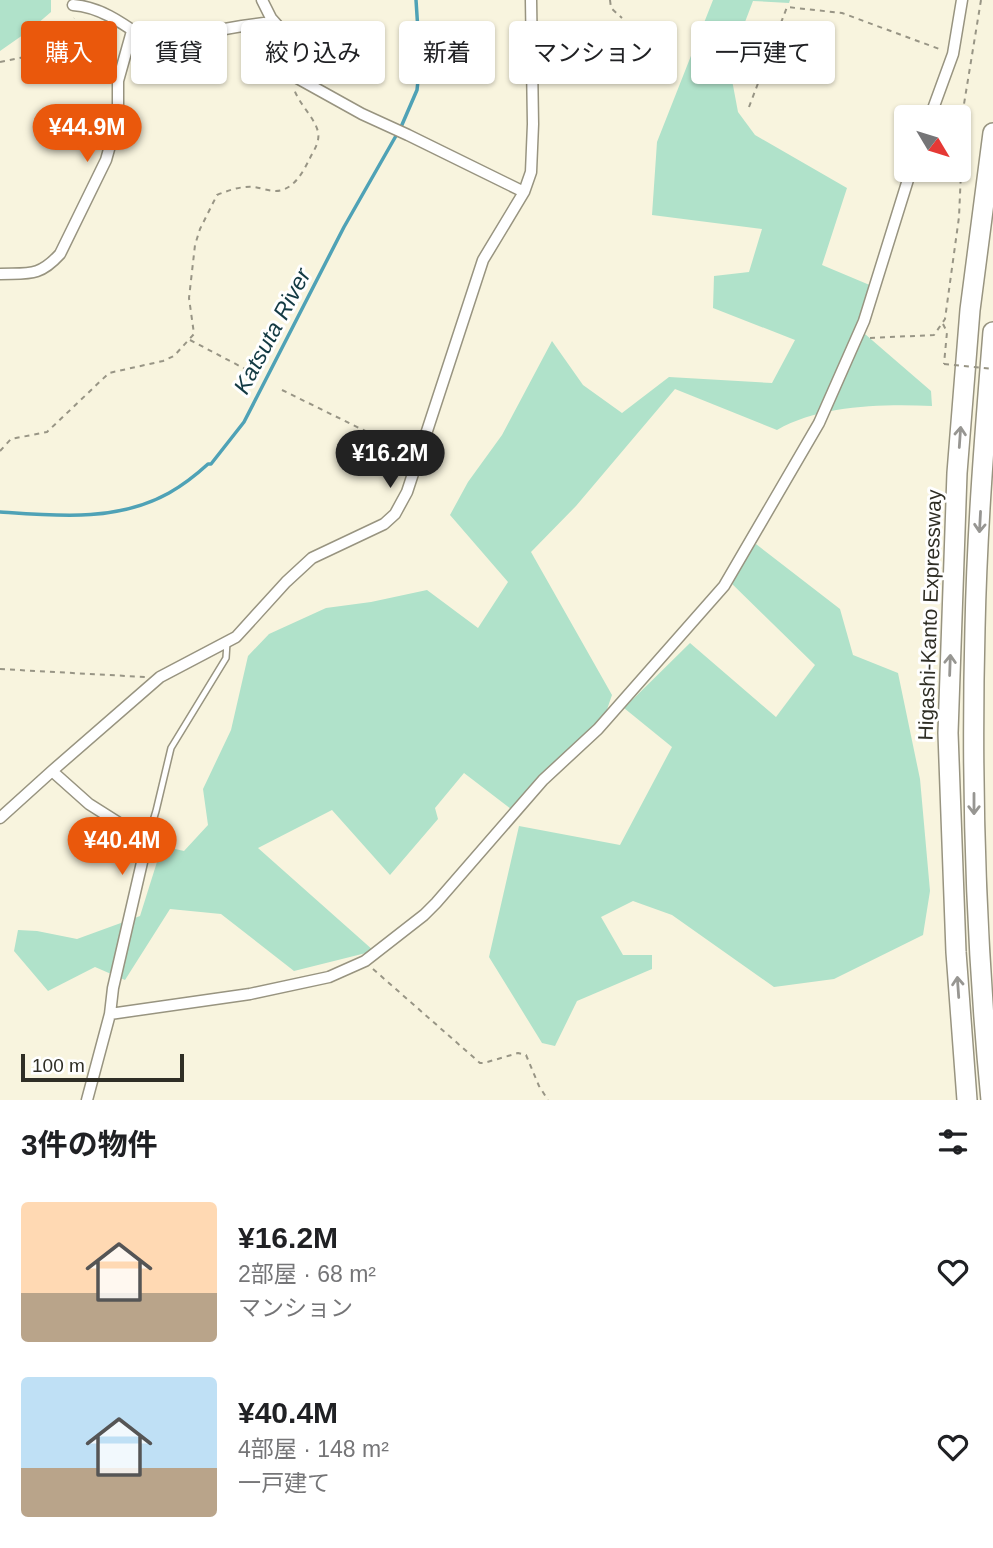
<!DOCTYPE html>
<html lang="ja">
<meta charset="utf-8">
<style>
body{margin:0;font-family:Helvetica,"Noto Sans JP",sans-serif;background:#f2f2f2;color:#202124;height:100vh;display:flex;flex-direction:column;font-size:26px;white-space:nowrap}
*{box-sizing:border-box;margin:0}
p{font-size:23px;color:#757577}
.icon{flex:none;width:38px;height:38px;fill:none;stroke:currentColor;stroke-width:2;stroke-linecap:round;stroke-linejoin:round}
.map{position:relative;height:1100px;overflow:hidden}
.details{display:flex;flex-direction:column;background:#fff;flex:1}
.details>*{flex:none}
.guide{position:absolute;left:21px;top:21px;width:952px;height:63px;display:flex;gap:14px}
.needle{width:46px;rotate:128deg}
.buttons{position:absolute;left:894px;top:105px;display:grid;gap:14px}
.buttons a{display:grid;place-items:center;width:77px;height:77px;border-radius:7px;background:#fff;box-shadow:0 2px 5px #0004;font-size:35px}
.scale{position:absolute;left:21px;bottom:18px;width:163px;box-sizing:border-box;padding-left:7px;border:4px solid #2f2e25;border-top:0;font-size:19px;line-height:24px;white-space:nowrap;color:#2f2e25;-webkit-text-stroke:5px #fff;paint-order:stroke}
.price{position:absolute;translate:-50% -60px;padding:0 16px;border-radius:24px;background:#ea580c;color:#fff;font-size:23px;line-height:46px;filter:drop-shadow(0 2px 4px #0008)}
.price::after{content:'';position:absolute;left:50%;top:42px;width:21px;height:16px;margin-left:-10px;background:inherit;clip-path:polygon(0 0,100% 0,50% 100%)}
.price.current{background:#222;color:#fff}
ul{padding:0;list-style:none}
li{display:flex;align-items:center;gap:21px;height:175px;padding:0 21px}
li span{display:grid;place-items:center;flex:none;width:196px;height:140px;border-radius:7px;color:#555}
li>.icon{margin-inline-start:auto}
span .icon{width:84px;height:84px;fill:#fffc;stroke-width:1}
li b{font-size:30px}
h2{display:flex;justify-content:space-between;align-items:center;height:84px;padding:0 21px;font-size:30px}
.pill{padding:0 24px;border-radius:7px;background:#fff;box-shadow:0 2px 5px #0004;font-size:24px;line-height:63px}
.pill.current{background:#ea580c;color:#fff}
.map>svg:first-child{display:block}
</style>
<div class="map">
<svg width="993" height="1100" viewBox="0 0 993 1100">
<rect width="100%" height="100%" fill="#f8f4de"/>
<path fill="#b0e2ca" d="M0 0H51V12L30 30 0 51Z
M713 0H790L789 3 753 1 729 64 738 112 755 135 847 188 822 265 872 286 858 328 931 391 932 406C882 404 821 405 777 430L675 389 576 506 531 552 612 695 603 721 515 812 464 773 435 808 438 819 390 875 332 810 258 848 374 951 294 971 221 914 170 909 125 980 95 967 48 991 14 951 18 930 37 931 77 939 140 916 162 846 184 851 208 825 203 789 231 730 248 656 269 634 326 608 371 602 427 590 478 628 508 582 450 515 468 482 502 435 552 341 583 385 622 413 669 377 772 383 795 340 713 308 714 276 749 272 762 229 652 215 657 142Z
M756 544 840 609 853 655 898 673 920 779 930 891 923 935 834 979 774 987 672 915 633 901 601 917 623 955H652V969L577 1001 555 1046 542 1043 489 957 519 826 620 845 672 747 624 708 690 643 776 717 815 665 726 578Z"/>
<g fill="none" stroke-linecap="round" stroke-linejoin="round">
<path stroke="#4fa2b6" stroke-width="3.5" d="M0 512C57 516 117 522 169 493 183 485 196 475 208 464H211L244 422 344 227 401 127 417 90 420 62 416 0"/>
<defs>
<path id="service" d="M146 844 156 811 171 748 226 658 227 642"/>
<path id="minor" d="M262 0 271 18 287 36 292 46 289 62 290 74 362 114 408 135 524 192
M73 5C105 7 131 30 157 47L202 33 242 26 264 23 280 28
M930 117 953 54 962 0
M0 274C29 273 39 277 60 254L106 160 118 117V81L132 31
M52 771 89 804 138 835 146 845 113 988 110 1014 87 1100
M0 818 52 771 160 677 236 637 286 582 312 558 384 524 395 514 407 492 483 260 524 192 531 172 533 124 531 0
M110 1014 250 994 329 977 365 961 424 915 436 903 543 780 598 729 724 586 819 423 864 321 911 170"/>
<path id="motorway" d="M967 1100 956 952 948 733 957 473 970 310 993 133
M991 1100C976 945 971 784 975 628 977 529 985 431 993 332"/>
</defs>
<use href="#service" stroke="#989480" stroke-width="8"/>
<use href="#minor" stroke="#989480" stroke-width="13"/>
<use href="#motorway" stroke="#989480" stroke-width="22"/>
<path stroke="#989585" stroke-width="2" stroke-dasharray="5 5" stroke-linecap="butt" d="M610 0 611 8 622 18
M0 62 34 55 56 42 74 18
M749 107 787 7 842 13 942 50
M943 324 947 332 944 364
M870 338 934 335 945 319 959 217 964 104 981 0
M190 340 251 372
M282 390 408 452
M0 451 11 439 47 432 109 373 163 361 174 356 194 334 189 298 195 245 200 229 217 195C229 190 241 186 254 187 261 188 269 191 276 191 294 190 303 172 310 158 314 150 320 142 318 132 315 118 299 104 294 89
M0 669 145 677
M373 969 480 1063H484L518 1053 526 1055 539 1086 548 1100"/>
<use href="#service" stroke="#fff" stroke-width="5"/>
<use href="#minor" stroke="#fff" stroke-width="10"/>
<use href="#motorway" stroke="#fff" stroke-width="19"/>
<path stroke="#989585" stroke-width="2" stroke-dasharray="5 5" stroke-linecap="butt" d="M944 364 993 369"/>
</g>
<defs><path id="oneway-shaft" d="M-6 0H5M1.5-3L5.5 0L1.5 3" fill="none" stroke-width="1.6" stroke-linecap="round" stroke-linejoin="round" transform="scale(1.75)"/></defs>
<g stroke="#979692">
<use href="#oneway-shaft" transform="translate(960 437) rotate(-86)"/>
<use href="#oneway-shaft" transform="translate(980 522) rotate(93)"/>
<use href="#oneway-shaft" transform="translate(950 665) rotate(-88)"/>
<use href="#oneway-shaft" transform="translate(974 804) rotate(90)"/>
<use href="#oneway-shaft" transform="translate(958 987) rotate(-94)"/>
</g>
<g text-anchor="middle" stroke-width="6" stroke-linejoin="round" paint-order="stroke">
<g font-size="21" fill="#2f2e25" stroke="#fff">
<text transform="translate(930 615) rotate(-88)" y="7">Higashi-Kanto Expressway</text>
</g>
<g font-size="23" font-style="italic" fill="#133a43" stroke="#fff">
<text transform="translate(272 331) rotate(-62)" y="8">Katsuta River</text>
</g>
</g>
</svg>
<div class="buttons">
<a><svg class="needle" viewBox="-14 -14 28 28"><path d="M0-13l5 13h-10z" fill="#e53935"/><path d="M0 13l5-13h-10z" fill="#757577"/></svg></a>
</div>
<div class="scale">100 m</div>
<b class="price" style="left:87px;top:164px">¥44.9M</b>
<b class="price current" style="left:390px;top:490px">¥16.2M</b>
<b class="price" style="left:122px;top:877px">¥40.4M</b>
<div class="guide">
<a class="pill current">購入</a>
<a class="pill">賃貸</a>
<a class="pill">絞り込み</a>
<a class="pill">新着</a>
<a class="pill">マンション</a>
<a class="pill">一戸建て</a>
</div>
</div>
<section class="details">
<h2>3件の物件<svg class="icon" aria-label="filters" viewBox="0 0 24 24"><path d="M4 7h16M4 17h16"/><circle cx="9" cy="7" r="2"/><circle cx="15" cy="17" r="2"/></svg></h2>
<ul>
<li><span style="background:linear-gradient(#ffd9b3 65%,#b9a48a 0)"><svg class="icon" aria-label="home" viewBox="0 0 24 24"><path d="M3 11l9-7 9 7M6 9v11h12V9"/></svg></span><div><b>¥16.2M</b><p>2部屋 · 68 m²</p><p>マンション</p></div><svg class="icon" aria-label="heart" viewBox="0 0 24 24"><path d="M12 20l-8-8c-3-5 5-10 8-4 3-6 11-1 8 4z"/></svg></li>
<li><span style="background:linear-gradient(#bfe0f5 65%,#b9a48a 0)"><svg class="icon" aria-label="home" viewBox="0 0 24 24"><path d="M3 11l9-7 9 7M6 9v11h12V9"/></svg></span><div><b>¥40.4M</b><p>4部屋 · 148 m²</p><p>一戸建て</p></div><svg class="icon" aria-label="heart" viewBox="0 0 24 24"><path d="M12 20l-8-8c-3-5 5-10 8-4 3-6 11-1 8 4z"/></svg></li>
</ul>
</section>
